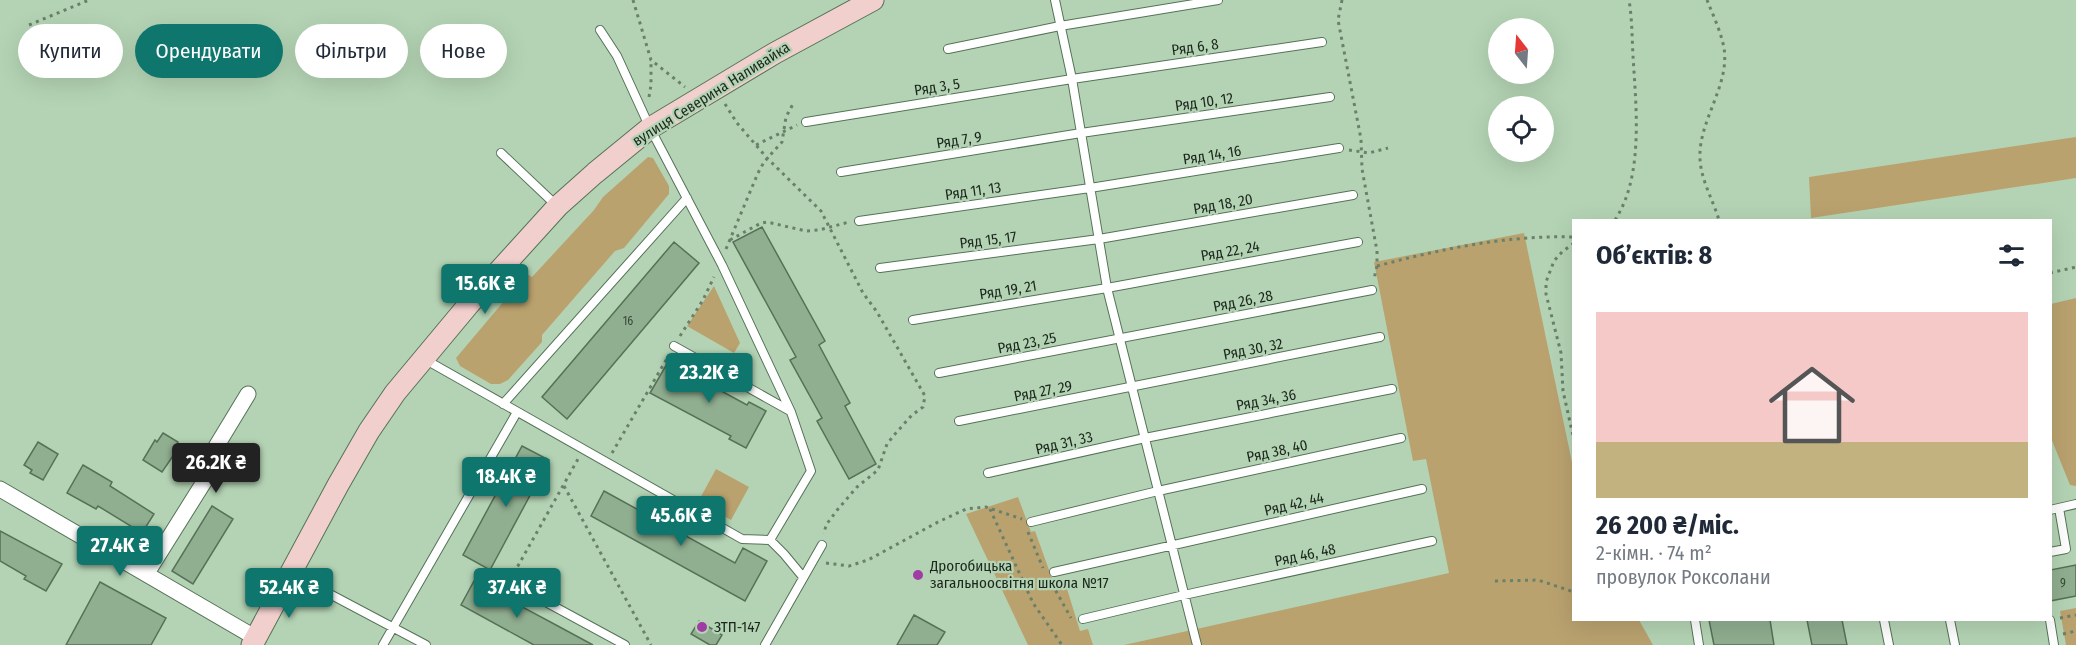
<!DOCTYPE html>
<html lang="uk">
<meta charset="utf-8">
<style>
body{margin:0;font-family:"Fira Sans Condensed",sans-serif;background:#f6f6f7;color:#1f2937;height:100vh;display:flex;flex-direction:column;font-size:22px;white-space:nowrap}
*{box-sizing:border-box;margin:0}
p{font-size:20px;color:#747a83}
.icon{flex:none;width:33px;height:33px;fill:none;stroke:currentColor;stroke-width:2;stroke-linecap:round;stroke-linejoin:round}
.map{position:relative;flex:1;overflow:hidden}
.drawer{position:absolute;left:1572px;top:219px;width:480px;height:402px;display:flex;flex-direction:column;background:#fff;border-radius:0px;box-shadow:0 6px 24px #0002}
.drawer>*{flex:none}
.guide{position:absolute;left:18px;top:24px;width:570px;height:54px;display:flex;gap:12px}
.needle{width:39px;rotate:343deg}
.buttons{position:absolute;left:1488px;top:18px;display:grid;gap:12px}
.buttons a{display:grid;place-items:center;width:66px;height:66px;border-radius:50%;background:#fff;box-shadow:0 6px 24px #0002;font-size:30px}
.price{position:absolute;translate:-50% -51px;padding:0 14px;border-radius:6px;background:#0f766e;color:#fff;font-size:20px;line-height:39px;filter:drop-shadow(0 2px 3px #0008)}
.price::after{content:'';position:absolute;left:50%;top:36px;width:18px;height:14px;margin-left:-9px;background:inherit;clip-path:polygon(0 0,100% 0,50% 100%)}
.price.current{background:#222;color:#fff}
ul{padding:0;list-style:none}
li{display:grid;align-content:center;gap:12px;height:318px;padding:0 24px}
li span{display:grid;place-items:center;height:186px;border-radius:0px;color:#555}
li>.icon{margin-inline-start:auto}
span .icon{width:108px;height:108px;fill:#fffc;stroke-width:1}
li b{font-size:26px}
h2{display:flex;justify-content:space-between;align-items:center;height:72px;padding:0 24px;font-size:26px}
.chip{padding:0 21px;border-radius:27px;background:#fff;box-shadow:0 6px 24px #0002;font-size:21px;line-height:54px}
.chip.current{background:#0f766e;color:#fff}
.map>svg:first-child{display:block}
</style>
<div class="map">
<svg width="2076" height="645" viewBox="0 0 2076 645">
<rect width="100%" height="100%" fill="#b4d3b4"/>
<path fill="#baa26f" d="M2076 137V178L1811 218 1809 177Z
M648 157 653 158 669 186V194L624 248 615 251 542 335V342L508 380 500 384H491L460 366 456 358 527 274 532 277 594 210 603 197Z
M1524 233 1573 467 1574 620H1639L1653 645H1124L1449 573 1426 459 1413 461 1374 262Z
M714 286 740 343 734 353 687 326Z
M2076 298V486L2070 485 2051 438V304Z
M716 469 749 487 731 520 698 502Z
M1018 497 1031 532 1035 531 1053 581 1064 579 1080 631 1088 629 1093 645H1028L966 514Z
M2076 608V645H2066L2060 611Z"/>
<path fill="#90ae90" stroke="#557156" stroke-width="1.5" d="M762 227 825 341 819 345 850 403 845 406 876 464 849 479 817 421 822 418 790 360 796 357 733 242Z
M674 242 699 263 567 419 542 397Z
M668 362 747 405 749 402 766 411 746 448 729 439 731 436 650 393Z
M163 433 178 442 173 451 175 453 162 472 143 460 155 440 157 442Z
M38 442 58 454 43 480 30 473 32 470 24 465Z
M522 446 549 460 490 570 463 555Z
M83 465 112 482 110 486 154 514 142 533 98 506 96 509 67 493Z
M604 491 735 563 743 548 767 561 745 601 591 516Z
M212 506 233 519 193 584 172 571Z
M0 531 62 564 46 591 24 579 26 576 0 561Z
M2076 565V596L2050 601V570Z
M474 581 556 625 593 645H534L461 605Z
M100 582 166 618 151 645H66Z
M914 615 945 632 937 645H897Z
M1709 620H1770L1774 645H1714Z
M1807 620H1842L1847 645H1812Z
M699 621 722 635 716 645H710L691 634Z"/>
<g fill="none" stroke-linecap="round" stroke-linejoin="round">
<defs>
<path id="lane" d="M1055 0 1072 79 1107 288 1197 645
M600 30 617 56 650 128 722 265 791 412 811 471 770 540
M948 49 1060 26 1218 0
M806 122 1072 79 1322 42
M501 153 557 206
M841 172 1081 133 1330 97
M859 221 1090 188 1339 148
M880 268 1099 239 1353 195
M913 320 1107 288 1358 242
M674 346 790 411
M426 360 742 539 770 540 784 554 803 577
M939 373 1372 290
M503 404 687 198
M959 421 1380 337
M988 473 1145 438 1392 389
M2050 510 2076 504
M1031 522 1158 491 1401 438
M2050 552 2066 549 2059 508
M1054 572 1422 489
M292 574 426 645
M509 582 625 645
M1083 619 1184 595 1432 541
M1695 620 1699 645
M1884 620 1889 645
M1950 620 1955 645
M2050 620 2054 645
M383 645 517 412
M765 645 822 545"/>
<path id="street" d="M0 489 256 638
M147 573 209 474 208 460 248 394"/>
<path id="secondary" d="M252 645 338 485 369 431 395 393 470 303 558 206 595 173 650 128 775 53 873 0"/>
</defs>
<use href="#lane" stroke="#557257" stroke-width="10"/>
<use href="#street" stroke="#557257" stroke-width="17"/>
<use href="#secondary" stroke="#557257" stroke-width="23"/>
<path stroke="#6a806b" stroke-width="3" stroke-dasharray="3 4.5" stroke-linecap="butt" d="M633 0 651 60 685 87
M1342 0 1338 20 1361 139 1362 169 1377 251V266L1374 279
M1707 0C1713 15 1721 32 1724 48 1730 86 1698 121 1700 159 1701 180 1713 200 1719 220
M29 25 89 0
M649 97 651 85V60
M725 104 737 123 767 158 821 211 863 293 877 312 925 396 923 407 912 415 895 434 887 444 878 470 857 487 838 509 826 525 824 534
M756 145 797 125
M1349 150 1369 153 1388 148
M1615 220C1644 176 1636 107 1633 56 1632 37 1632 18 1629 0
M730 240 761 223 767 222 806 231 819 230 849 222
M1574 243 1562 252 1554 261 1546 282V294L1561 353 1563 391 1574 440
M726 249 758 173 764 162 782 142 786 117 794 102
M1377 266C1441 249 1507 235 1574 237
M2050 273 2076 267
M680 336 703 300 714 277
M612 453 669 355
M564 486 651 645
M990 509 1033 603 1062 645
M1028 532 1043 568
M826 563 849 566 868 560 938 522 966 509 986 507 1022 519
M514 573 578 459
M1495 581 1538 580 1574 592
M1052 584 1071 618
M2060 618 2076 615
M2063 634 2076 631"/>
<use href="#lane" stroke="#fff" stroke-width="8"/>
<use href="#street" stroke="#fff" stroke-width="15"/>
<use href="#secondary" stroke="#f0cfcd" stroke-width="21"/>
</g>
<g fill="#9f3da4" stroke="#b4d3b4" stroke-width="2">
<circle cx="918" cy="575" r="6"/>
<circle cx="702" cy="627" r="6"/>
</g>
<g text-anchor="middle" stroke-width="4.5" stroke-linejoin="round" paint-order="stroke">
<g font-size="12" fill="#384939">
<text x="628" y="325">16</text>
<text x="2063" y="587">9</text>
</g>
<g font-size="15" fill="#1b271c" stroke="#b4d3b4">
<text transform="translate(1195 47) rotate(-8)" y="5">Ряд 6, 8</text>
<text transform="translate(937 87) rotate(-9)" y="5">Ряд 3, 5</text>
<text transform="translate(711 94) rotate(-32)" y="5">вулиця Северина Наливайка</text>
<text transform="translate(1204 102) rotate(-8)" y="5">Ряд 10, 12</text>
<text transform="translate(959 140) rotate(-9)" y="5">Ряд 7, 9</text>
<text transform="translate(1212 155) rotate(-9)" y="5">Ряд 14, 16</text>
<text transform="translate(973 191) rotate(-8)" y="5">Ряд 11, 13</text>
<text transform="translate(1223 204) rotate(-10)" y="5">Ряд 18, 20</text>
<text transform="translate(988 240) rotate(-7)" y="5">Ряд 15, 17</text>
<text transform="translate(1230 251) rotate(-10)" y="5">Ряд 22, 24</text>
<text transform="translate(1008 290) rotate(-9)" y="5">Ряд 19, 21</text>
<text transform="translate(1243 301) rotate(-11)" y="5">Ряд 26, 28</text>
<text transform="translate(1027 343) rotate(-11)" y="5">Ряд 23, 25</text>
<text transform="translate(1253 349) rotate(-11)" y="5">Ряд 30, 32</text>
<text transform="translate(1043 391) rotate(-11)" y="5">Ряд 27, 29</text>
<text transform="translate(1266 400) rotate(-11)" y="5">Ряд 34, 36</text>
<text transform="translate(1064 443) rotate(-13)" y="5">Ряд 31, 33</text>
<text transform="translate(1277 451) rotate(-12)" y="5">Ряд 38, 40</text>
<text transform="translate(1294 504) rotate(-13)" y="5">Ряд 42, 44</text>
<text transform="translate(1305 555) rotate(-12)" y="5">Ряд 46, 48</text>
</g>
<g font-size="15" fill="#1b271c" stroke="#b4d3b4" text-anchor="start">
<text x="930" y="571">Дрогобицька<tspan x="930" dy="17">загальноосвітня школа №17</tspan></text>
<text x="714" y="632">ЗТП-147</text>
</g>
</g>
</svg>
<div class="buttons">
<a><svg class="needle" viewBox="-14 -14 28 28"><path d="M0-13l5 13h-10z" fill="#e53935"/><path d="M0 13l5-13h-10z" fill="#747a83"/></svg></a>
<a><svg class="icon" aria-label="locate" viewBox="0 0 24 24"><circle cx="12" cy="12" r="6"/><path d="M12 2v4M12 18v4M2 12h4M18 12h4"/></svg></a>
</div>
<b class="price" style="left:485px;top:315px">15.6K ₴</b>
<b class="price" style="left:709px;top:404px">23.2K ₴</b>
<b class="price current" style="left:216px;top:494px">26.2K ₴</b>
<b class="price" style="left:506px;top:508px">18.4K ₴</b>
<b class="price" style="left:681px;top:547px">45.6K ₴</b>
<b class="price" style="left:120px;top:577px">27.4K ₴</b>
<b class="price" style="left:289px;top:619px">52.4K ₴</b>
<b class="price" style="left:517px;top:619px">37.4K ₴</b>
<div class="guide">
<a class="chip">Купити</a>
<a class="chip current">Орендувати</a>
<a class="chip">Фільтри</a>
<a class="chip">Нове</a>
</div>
<section class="drawer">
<h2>Об’єктів: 8<svg class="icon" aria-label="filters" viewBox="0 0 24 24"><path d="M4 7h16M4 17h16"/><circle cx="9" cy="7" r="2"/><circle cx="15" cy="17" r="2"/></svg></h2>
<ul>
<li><span style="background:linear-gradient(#f6c9c9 70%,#c2b280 0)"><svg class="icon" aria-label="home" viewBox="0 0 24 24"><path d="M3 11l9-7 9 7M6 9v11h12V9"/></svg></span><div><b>26 200 ₴/міс.</b><p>2-кімн. · 74 m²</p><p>провулок Роксолани</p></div></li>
</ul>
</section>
</div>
